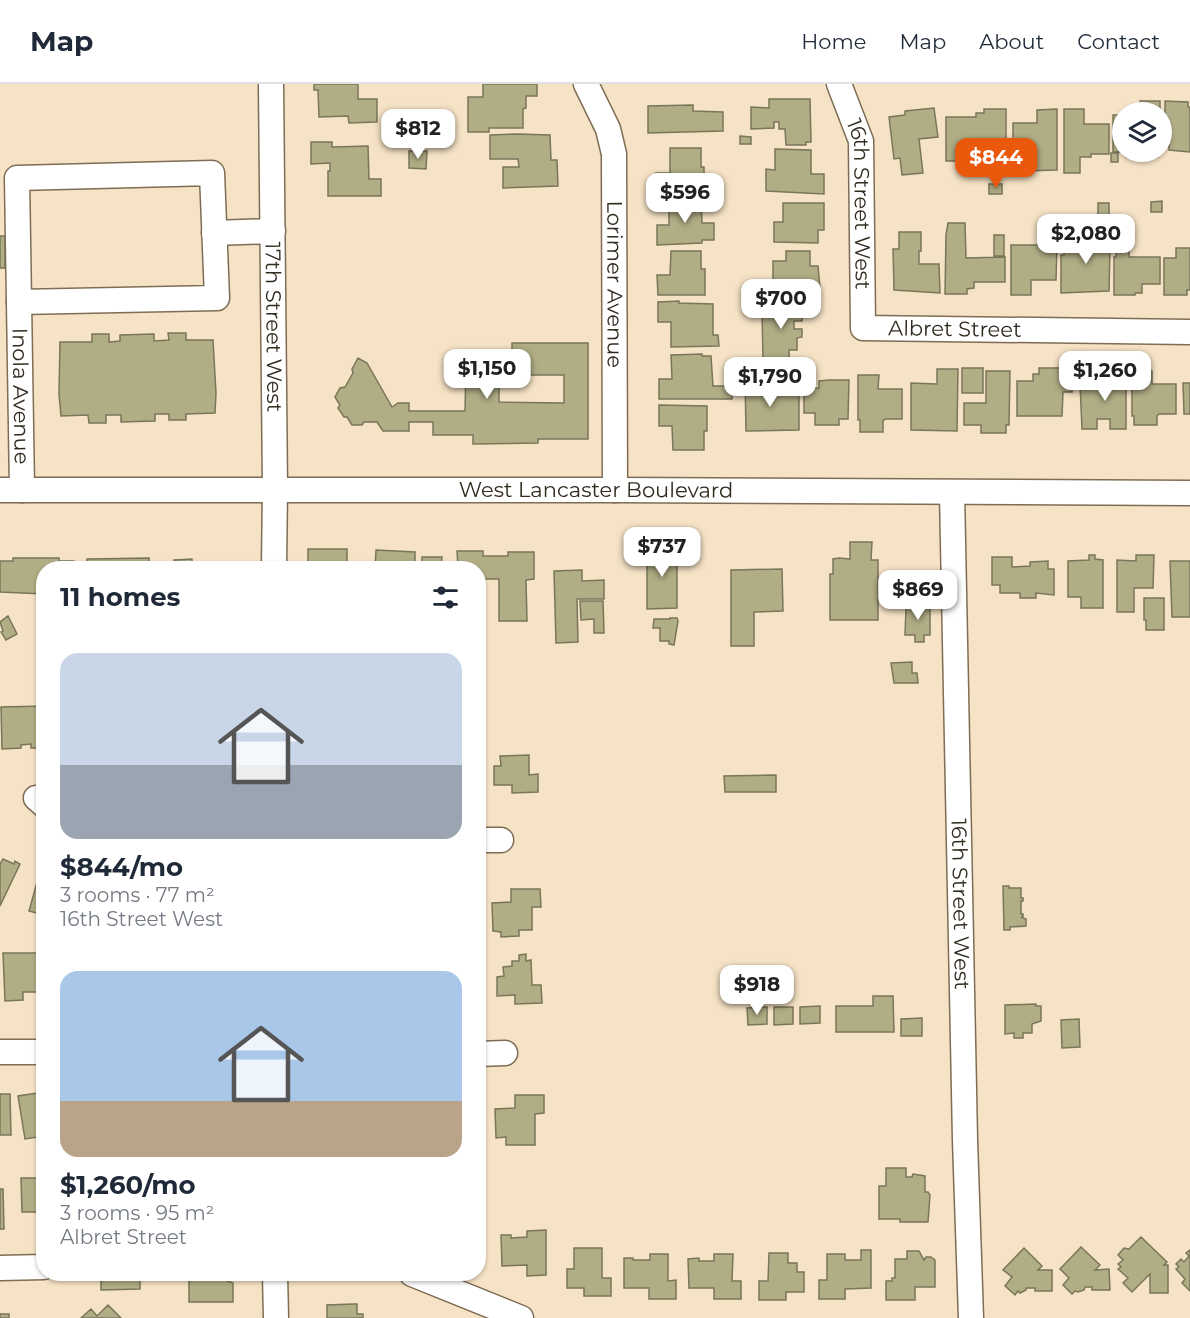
<!DOCTYPE html>
<meta charset="utf-8">
<style>
body{margin:0;font-family:Montserrat,sans-serif;background:#f2f2f3;color:#1f2937;height:100vh;display:flex;flex-direction:column;font-size:22px;white-space:nowrap}
*{box-sizing:border-box;margin:0}
p{font-size:20px;color:#747a83}
.icon{flex:none;width:33px;height:33px;fill:none;stroke:currentColor;stroke-width:2;stroke-linecap:round;stroke-linejoin:round}
.map{position:relative;flex:1;overflow:hidden}
.panel{position:absolute;left:36px;top:477px;width:450px;height:720px;display:flex;flex-direction:column;background:#fff;border-radius:24px;box-shadow:0 2px 4px #0004}
.panel>*{flex:none}
.buttons{position:absolute;left:1112px;top:18px;display:grid;gap:12px}
.buttons a{display:grid;place-items:center;width:60px;height:60px;border-radius:50%;background:#fff;box-shadow:0 2px 4px #0004;font-size:30px}
.price{position:absolute;translate:-50% -51px;padding:0 14px;border-radius:12px;background:#fff;color:#222;font-size:20px;line-height:39px;filter:drop-shadow(0 2px 3px #0008)}
.price::after{content:'';position:absolute;left:50%;top:36px;width:18px;height:14px;margin-left:-9px;background:inherit;clip-path:polygon(0 0,100% 0,50% 100%)}
.price.on{background:#ea580c;color:#fff}
ul{padding:0;list-style:none}
li{display:grid;align-content:center;gap:12px;height:318px;padding:0 24px}
li span{display:grid;place-items:center;height:186px;border-radius:18px;color:#555}
li>.icon{margin-inline-start:auto}
span .icon{width:108px;height:108px;fill:#fffc;stroke-width:1}
li b{font-size:26px}
h2{display:flex;justify-content:space-between;align-items:center;height:72px;padding:0 24px;font-size:26px}
header{display:flex;align-items:center;gap:36px;box-sizing:border-box;height:84px;padding:0 30px;background:#fff;border-bottom:2px solid #e0e1e3}
header strong{font-size:28px}
nav{display:flex;gap:33px;margin-inline-start:auto;font-size:21px}
.map>svg:first-child{display:block}
</style>
<header>
<strong>Map</strong>
<nav><a>Home</a><a>Map</a><a>About</a><a>Contact</a></nav>
</header>
<div class="map">
<svg width="1190" height="1234" viewBox="0 0 1190 1234">
<rect width="100%" height="100%" fill="#f6e3c6"/>
<path fill="#b1ad85" stroke="#797659" stroke-width="1.5" d="M314 0H358V15H377V38L349 39 348 32 319 33 318 6H314Z
M483 0H537V12H526V24L523 25V44H489V48H468V13H483Z
M769 15H810L811 58H806V61H786L785 45H779V38H774V44L751 45V23L769 24Z
M1140 17H1160V28H1140Z
M1165 17 1188 18V23H1190V68L1169 66V56H1165Z
M693 21V27L723 28V47L648 49V22Z
M934 24 938 53 919 55 923 89 902 91 900 74 894 75 889 33 905 31V27Z
M984 25H1006V55H988V58H978V74H958V77H946V33H976V29H984Z
M1057 25V86L1023 87V75H1013V39H1037V26Z
M1064 25H1084V40H1109V70H1091V73H1080V89H1064Z
M1113 31H1122V68H1160H1158V73H1126V68H1113Z
M518 50 550 51 551 76H557L558 102 503 104V83H519L518 75H490V51Z
M740 52 751 53V60H740Z
M311 58H332V63L368 62 369 95H381V112H328V87H330V79L311 80Z
M670 64H701V83H704V95H710V108H704V110L656 109V89H670Z
M775 65 811 66V90H824V110L766 107V85L775 86Z
M409 67H427L426 85 409 84Z
M1111 69H1118V78H1111Z
M989 100H1002V110H989Z
M701 115 702 139H714V156H702V159L657 161V141H669V116Z
M1162 117V128H1151V118Z
M783 119H824V146H818V159L774 158V138H783Z
M1098 119H1109V142L1098 141Z
M948 139H965L966 174 1005 173V198H974V204L967 205V210H945L946 151Z
M899 148H921V167H919V180H939L940 209 894 206 893 165H899Z
M994 151H1004V172H994Z
M0 152H5V184H0Z
M1065 154H1108L1110 165 1109 207 1061 209V171H1064Z
M1011 161H1057L1056 196H1031V211H1011Z
M1176 164H1190V206H1187V211H1164V174H1176Z
M1116 165H1129V173H1160V200H1142V209H1135V211H1114V173H1116Z
M671 167H701V185H705V211H658L657 191H670Z
M786 167H810V182H818L820 204H818V211L780 210V201H773V177H786Z
M679 217V219L713 220V251H718L719 262 671 263V238H658V218Z
M802 218V237H794V245H802V253L797 254V266H789V274H763L762 229 778 228V219Z
M168 249H186V256H213L216 309 215 329 186 330V336H169V330H155V337L121 338V331H106V339H89L88 331 61 332 59 310 60 258H92V250H109V258L120 257V251L154 250V257L169 256Z
M512 259H588V355H538V359L473 360V351H433V338H409V347H383L377 338H364L362 341H352L347 333H344L338 324 340 321 335 313 340 304 345 303 353 289 352 285 358 274 367 279 392 323 398 319H409V327H465L466 281 499 282V318L564 319V291H512Z
M702 270V272H711L713 302H732V315H659V295H672L671 271Z
M743 283 755 284 754 291 743 290Z
M962 284H983V309H962Z
M1039 284H1072V308H1063L1062 332H1017V297H1033V290H1039Z
M937 285H958L957 347 911 346V299L937 300Z
M986 287H1010L1009 341H1006V349H981V341H964V319H986Z
M1106 287H1126V345H1110V335H1097V345H1082L1080 300H1104V308H1106Z
M1132 287H1152V300H1176V330H1159L1157 332V341H1134V332H1132Z
M858 291H879L878 305H902V335H885L883 337V348H860V336H858Z
M766 292 767 311 799 310V346L746 347 745 293Z
M829 296H849L848 335H839V341H815V329H804V305L819 304V297Z
M1183 299H1190V330H1184Z
M659 321 707 322V347H704V366H673L672 342H659Z
M850 458H872L871 476H878V536H830V490H833V475L839 474 850 475Z
M647 463 677 464V524L647 525Z
M308 465H347V484H306V481H308Z
M376 466 415 468V484H375Z
M457 467H483V472H508V468H534V495L526 496 527 537H499V495H478V484H458Z
M1089 471H1095V475L1103 476V524H1081V513H1068V477L1089 476Z
M1136 471H1154L1153 504H1134V528H1117V476L1136 477Z
M422 473H442L441 484H422Z
M992 473H1012V483L1030 482V478L1048 477V485H1054V511L1036 509V514H1020V509H1000V501H992Z
M13 474H59V477H74V484H44V510L0 508V477H13Z
M149 474V484H87V475Z
M192 475V481H216V484H174V476Z
M1170 477H1190V533H1172Z
M782 485 783 527 754 528V562H731V486Z
M582 486V497L604 496V515H577L578 558 556 559 554 487Z
M1144 514H1164V546H1146V536H1144Z
M580 517H603L604 549H594V535L581 536Z
M917 518H929L928 524H930V551H924V558H915V551H905L906 524H917Z
M8 532 17 550 6 556 1 548 3 547 0 538Z
M670 534H677L678 537 674 561 669 560V557H660V544H653L654 535H670Z
M912 578V589H917L918 599H894L891 579Z
M44 622V664H31V660L21 661V664L2 665 1 623Z
M478 671H485V678L481 679V686H478Z
M529 671V691L538 690V708L512 709V701H494V682H501L500 672Z
M776 691V708H725L724 692Z
M3 775 14 780 15 777 20 780 0 822V780Z
M43 777H44V831L29 827Z
M1003 802H1009V804H1021V814H1023V817H1021V830H1023V833H1021L1026 835V842L1010 843V846H1004Z
M511 805H540L541 823H532V846H519V852L501 853V848L493 847 492 819 511 818Z
M483 806 484 834 478 836V807Z
M3 869H38L39 908H23V916L5 917Z
M526 870V877L531 876 532 901H541L542 919 515 920V911L497 912V893L504 892 503 883 512 882V877H519V871Z
M478 886H481V917H478Z
M873 912H893L894 948H836V922H873Z
M1036 920V922H1041V937L1032 940V949H1023V954H1014V949L1005 950V921Z
M820 922V939L800 940V923Z
M767 923V940L748 941 747 924Z
M774 923H793V940L774 941Z
M922 934V952H901V935Z
M1079 935 1080 963 1062 964 1061 936Z
M44 1008V1052L25 1055 18 1012Z
M0 1010H10L11 1051H0Z
M515 1011H544V1029L535 1030V1061H506V1053L496 1054 495 1025 515 1024Z
M478 1012H481L482 1031 478 1032Z
M886 1084H906V1093H912L913 1090 925 1092V1108H928L930 1111 928 1138H900V1135H879V1102H886Z
M21 1094H44V1137H38L37 1128H22Z
M0 1105H3L4 1145H0Z
M478 1142H485V1160H478Z
M546 1146V1191L527 1192V1181L502 1182 501 1151H511V1154L527 1153V1147Z
M1141 1153 1167 1178 1164 1181H1168V1209H1150V1190L1132 1208 1123 1199 1128 1194 1118 1185 1121 1183 1118 1180 1123 1176 1118 1171 1124 1164 1129 1165Z
M1081 1163 1100 1181 1095 1186 1109 1185 1110 1206H1092V1203H1085L1084 1206 1078 1208 1075 1207 1072 1210 1063 1201 1069 1194 1060 1185Z
M574 1164H602V1194H611V1212H584V1204H567V1185H574Z
M1024 1164 1042 1182 1038 1186H1052V1207H1035V1204H1026V1206L1020 1209 1018 1207 1015 1211 1005 1202 1012 1193 1003 1186Z
M861 1166H871V1204L845 1205V1215H819V1196H827V1170H845V1176H861Z
M1190 1166V1207L1182 1199 1185 1195 1176 1185 1179 1183 1176 1180 1181 1175 1184 1178 1189 1172 1186 1169Z
M907 1167H919L924 1176 926 1173H931L935 1176V1203H915V1216H886V1197H892V1194H895V1175H907Z
M769 1169H788V1179H797V1188H804V1208H786V1216H759V1197H768Z
M650 1170H668V1197L676 1196V1215H649V1204H624V1174H633V1176H650Z
M714 1170H733L732 1197H741V1215H714V1204H689L688 1175 699 1174V1177H714Z
M101 1190H140V1205L101 1206Z
M189 1190H227V1197L233 1199V1218H189Z
M353 1220H357V1230H363V1234H327V1221Z
M108 1221 121 1234H81L91 1225 97 1232Z
M0 1230H9V1234H0Z"/>
<g fill="none" stroke-linecap="round" stroke-linejoin="round">
<defs>
<g id="minor">
<path id="s1" d="M271 0 275 405 274 484"/>
<path id="s2" d="M586 0 608 45 614 70 615 406"/>
<path id="s3" d="M839 0 861 57 863 244 1190 248"/>
<path d="M212 89 217 214 19 218 17 94Z"/>
<path d="M214 149 273 147"/>
<path id="s4" d="M19 218 22 406"/>
<path id="s5" d="M0 406H615L1190 409"/>
<path id="s6" d="M952 408 965 1056 971 1234"/>
<path d="M36 714 44 721"/>
<path d="M478 756H501"/>
<path d="M0 968H44"/>
<path d="M478 970 505 969"/>
<path d="M0 1184 44 1183"/>
<path d="M275 1190 276 1234"/>
<path d="M412 1190 521 1234"/>
</g>
</defs>
<use href="#minor" stroke="#7e6d54" stroke-width="27"/>
<use href="#minor" stroke="#fff" stroke-width="24"/>
</g>
<g text-anchor="middle" stroke-width="4.5" stroke-linejoin="round" paint-order="stroke">
<g font-size="21" fill="#312a1f" stroke="#f6e3c6">
<text dy="7" stroke="none"><textPath href="#s3" startOffset="124">16th Street West</textPath></text>
<text dy="7" stroke="none"><textPath href="#s2" startOffset="206">Lorimer Avenue</textPath></text>
<text dy="7" stroke="none"><textPath href="#s1" startOffset="243">17th Street West</textPath></text>
<text dy="7" stroke="none"><textPath href="#s3" startOffset="340">Albret Street</textPath></text>
<text dy="7" stroke="none"><textPath href="#s4" startOffset="94">Inola Avenue</textPath></text>
<text dy="7" stroke="none"><textPath href="#s5" startOffset="596">West Lancaster Boulevard</textPath></text>
<text dy="7" stroke="none"><textPath href="#s6" startOffset="412">16th Street West</textPath></text>
</g>
</g>
</svg>
<div class="buttons">
<a><svg class="icon" aria-label="layers" viewBox="0 0 24 24"><path d="M12 4l9 5-9 5-9-5zM3 14l9 5 9-5"/></svg></a>
</div>
<b class="price" style="left:418px;top:76px">$812</b>
<b class="price on" style="left:996px;top:105px">$844</b>
<b class="price" style="left:685px;top:140px">$596</b>
<b class="price" style="left:1086px;top:181px">$2,080</b>
<b class="price" style="left:781px;top:246px">$700</b>
<b class="price" style="left:487px;top:316px">$1,150</b>
<b class="price" style="left:1105px;top:318px">$1,260</b>
<b class="price" style="left:770px;top:324px">$1,790</b>
<b class="price" style="left:662px;top:494px">$737</b>
<b class="price" style="left:918px;top:537px">$869</b>
<b class="price" style="left:757px;top:932px">$918</b>
<section class="panel">
<h2>11 homes<svg class="icon" aria-label="filters" viewBox="0 0 24 24"><path d="M4 7h16M4 17h16"/><circle cx="9" cy="7" r="2"/><circle cx="15" cy="17" r="2"/></svg></h2>
<ul>
<li><span style="background:linear-gradient(#c9d6e8 60%,#9aa5b1 0)"><svg class="icon" aria-label="home" viewBox="0 0 24 24"><path d="M3 11l9-7 9 7M6 9v11h12V9"/></svg></span><div><b>$844/mo</b><p>3 rooms · 77 m²</p><p>16th Street West</p></div></li>
<li><span style="background:linear-gradient(#a9c7e8 70%,#b9a48a 0)"><svg class="icon" aria-label="home" viewBox="0 0 24 24"><path d="M3 11l9-7 9 7M6 9v11h12V9"/></svg></span><div><b>$1,260/mo</b><p>3 rooms · 95 m²</p><p>Albret Street</p></div></li>
</ul>
</section>
</div>
